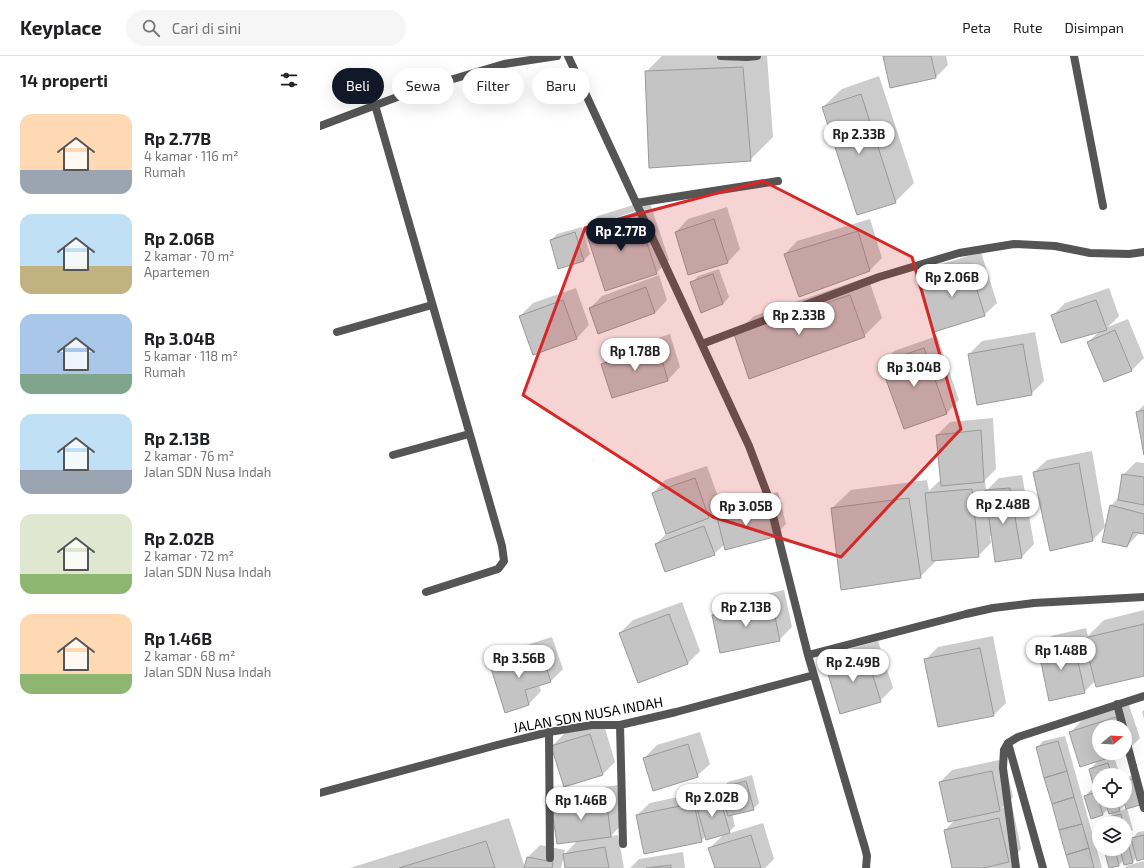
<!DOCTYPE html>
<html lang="id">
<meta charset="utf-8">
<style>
body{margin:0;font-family:"Exo 2",sans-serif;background:#f6f6f6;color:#202124;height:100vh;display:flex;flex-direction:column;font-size:15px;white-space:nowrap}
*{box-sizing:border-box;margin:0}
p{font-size:13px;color:#757577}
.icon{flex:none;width:22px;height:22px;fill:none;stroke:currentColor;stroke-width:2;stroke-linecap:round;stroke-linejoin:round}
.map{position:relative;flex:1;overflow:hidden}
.side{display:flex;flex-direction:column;background:#fff;width:320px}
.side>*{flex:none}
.top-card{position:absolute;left:12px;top:12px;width:380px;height:36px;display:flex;gap:8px}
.needle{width:26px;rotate:72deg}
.controls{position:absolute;left:772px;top:664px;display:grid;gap:8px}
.controls a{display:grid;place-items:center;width:40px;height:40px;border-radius:50%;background:#fff;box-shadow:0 4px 16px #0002;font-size:20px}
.price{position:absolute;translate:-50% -34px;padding:0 9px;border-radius:14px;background:#fff;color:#222;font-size:13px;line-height:26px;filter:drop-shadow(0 1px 2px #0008)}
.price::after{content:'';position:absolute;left:50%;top:24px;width:12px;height:9px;margin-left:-6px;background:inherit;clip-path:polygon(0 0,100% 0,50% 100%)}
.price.selected{background:#111827;color:#fff}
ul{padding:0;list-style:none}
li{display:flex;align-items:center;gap:12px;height:100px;padding:0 20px}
li span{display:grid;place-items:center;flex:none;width:112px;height:80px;border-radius:12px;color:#555}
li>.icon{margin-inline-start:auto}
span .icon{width:48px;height:48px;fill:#fffc;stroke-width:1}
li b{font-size:17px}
h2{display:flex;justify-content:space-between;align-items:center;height:48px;padding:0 20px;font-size:17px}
.tag{padding:0 14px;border-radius:18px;background:#fff;box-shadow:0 4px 16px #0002;font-size:14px;line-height:36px}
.tag.selected{background:#111827;color:#fff}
header{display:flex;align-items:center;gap:24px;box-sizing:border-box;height:56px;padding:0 20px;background:#fff;border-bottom:1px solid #e0e0e0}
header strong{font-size:19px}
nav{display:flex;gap:22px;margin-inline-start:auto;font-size:14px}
.search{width:280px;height:36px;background:#f6f6f6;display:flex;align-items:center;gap:10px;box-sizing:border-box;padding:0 14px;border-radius:22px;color:#757577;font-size:15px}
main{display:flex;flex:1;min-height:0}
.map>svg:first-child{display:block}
</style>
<header>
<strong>Keyplace</strong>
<div class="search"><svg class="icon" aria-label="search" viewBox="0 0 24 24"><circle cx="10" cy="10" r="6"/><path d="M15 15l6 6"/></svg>Cari di sini</div>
<nav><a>Peta</a><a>Rute</a><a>Disimpan</a></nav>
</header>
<main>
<section class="side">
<h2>14 properti<svg class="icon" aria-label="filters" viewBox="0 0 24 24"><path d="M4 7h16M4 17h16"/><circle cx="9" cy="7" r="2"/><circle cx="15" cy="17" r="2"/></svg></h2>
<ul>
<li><span style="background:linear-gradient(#ffd9b3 70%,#9aa5b1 0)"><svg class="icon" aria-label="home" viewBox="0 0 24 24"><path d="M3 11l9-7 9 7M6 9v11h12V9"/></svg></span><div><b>Rp 2.77B</b><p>4 kamar · 116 m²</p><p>Rumah</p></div></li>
<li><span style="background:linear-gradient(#bfe0f5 65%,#c2b280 0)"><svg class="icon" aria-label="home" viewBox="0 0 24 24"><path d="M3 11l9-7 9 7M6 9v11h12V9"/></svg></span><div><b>Rp 2.06B</b><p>2 kamar · 70 m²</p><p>Apartemen</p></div></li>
<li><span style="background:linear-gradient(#a9c7e8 75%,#7fa58c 0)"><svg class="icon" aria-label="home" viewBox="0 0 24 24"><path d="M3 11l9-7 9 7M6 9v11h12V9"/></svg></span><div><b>Rp 3.04B</b><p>5 kamar · 118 m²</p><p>Rumah</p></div></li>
<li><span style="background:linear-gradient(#bfe0f5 70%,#9aa5b1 0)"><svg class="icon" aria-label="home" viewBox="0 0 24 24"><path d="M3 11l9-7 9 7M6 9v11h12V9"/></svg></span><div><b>Rp 2.13B</b><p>2 kamar · 76 m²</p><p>Jalan SDN Nusa Indah</p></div></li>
<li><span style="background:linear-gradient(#dfe7d0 75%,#8fb573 0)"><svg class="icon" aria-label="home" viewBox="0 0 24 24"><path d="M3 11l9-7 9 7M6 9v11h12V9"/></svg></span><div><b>Rp 2.02B</b><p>2 kamar · 72 m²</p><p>Jalan SDN Nusa Indah</p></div></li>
<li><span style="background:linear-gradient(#ffd9b3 75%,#8fb573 0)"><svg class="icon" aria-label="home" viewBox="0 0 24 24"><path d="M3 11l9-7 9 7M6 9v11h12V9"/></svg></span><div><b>Rp 1.46B</b><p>2 kamar · 68 m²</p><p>Jalan SDN Nusa Indah</p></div></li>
</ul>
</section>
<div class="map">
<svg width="824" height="812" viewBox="0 0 824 812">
<rect width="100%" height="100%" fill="#fff"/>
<path fill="#0003" fill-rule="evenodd" d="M342 0H447L453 81 430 104 326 16Z
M564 0H626L628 9 616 21Z
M559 20 594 127 575 146 503 51 522 33Z
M329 144 349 204 336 217 266 173 278 160ZM321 153 322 155 280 169V167Z
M407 151 420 193 408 206 369 218 356 176 368 163Z
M550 163 562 202 550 214 465 198 477 185Z
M262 171 270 198 264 204 231 184 237 178Z
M661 196 677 247 664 259 600 223 612 211Z
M399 213 409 241 403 248 372 227 378 220Z
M339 219 347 244 335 257 270 252 282 240Z
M548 221 562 262 544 280 415 278 434 260Z
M256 232 269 269 257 282 214 297 200 260 213 247Z
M789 232 799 260 788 271 808 263 824 302 811 315 768 286 781 274 732 260 745 247Z
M715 276 724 325 711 338 649 298 662 285Z
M350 278 360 311 348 324 292 341 282 308 295 296Z
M617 280 639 344 627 357 584 372 562 307 574 295Z
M824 349V393L817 356Z
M673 362 676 413 665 424 666 435 679 422 702 419 714 488 702 501 672 480H670L671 487 658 500 617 504 600 521 512 452 531 434 607 424 609 435 619 425H621L617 379 630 366Z
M772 395 785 471 773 484 714 416 727 404Z
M816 406 824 407V477L820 476 807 490 791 450 799 441 803 419Z
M387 410 401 449 388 461 397 458 398 461 411 449 458 436 466 468 454 481 405 488 394 498 336 488 347 477 333 437 345 424Z
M464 534 472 571 459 584 393 559 406 547Z
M362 546 380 595 367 608 300 577 313 564Z
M824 554V619L775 625 764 636 719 592 731 580 766 572 768 580 784 564Z
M673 580 686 647 674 659 605 604 618 591Z
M232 581 243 613 230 626 219 629 221 635 209 648 171 609 184 596Z
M558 585 573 632 560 645 507 609 519 596Z
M809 649 820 682 807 695 805 696V671H779V697H801L787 702V703L794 701 800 719H779V745H805V722L819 717 824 734V744L806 748 799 755 807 752 813 774 805 780V767H788L787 763 794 756 788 753 783 758 765 740 771 734 776 733 770 713 779 704 751 676 763 663Z
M824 654V663L822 656Z
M283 666 295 706 283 718 232 690 245 677Z
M380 676 390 708 377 720 324 702 337 689Z
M745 680 782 812H751L717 692 723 685Z
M684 703 693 741 682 752 692 749 701 793 694 801 697 800 700 812H633L625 774 635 764 620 726 632 714Z
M432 719 439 747 433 753 412 758 415 770 407 778 443 767 454 803 445 812H396L390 792 404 778 386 780 381 785 317 759 330 747 386 735 387 739 402 734V732L408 726Z
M298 729 303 767 291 780 298 779 304 812H246L244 799 241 812H205L208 801 220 789 245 794 244 799 258 784 232 749 245 736Z
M189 762 205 812H30Z
M824 775V802L817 801 813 806 804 804 799 809 785 793H805V785L806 783 813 782 818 776Z
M363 796 365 812H310L319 803Z
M824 805V812H805L806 810Z"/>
<path fill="#c4c4c4" stroke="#999" d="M563 0H611L616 22 570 32Z
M423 11 431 105 329 112 325 15Z
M541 38 576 147 537 159 502 51Z
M317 156 337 218 285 235 265 173Z
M394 163 408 207 368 219 355 176Z
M538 175 550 215 479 241 464 198Z
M255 176 264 205 238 213 230 184Z
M649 208 665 260 614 276 599 223Z
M393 218 403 248 381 257 370 226Z
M326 231 335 257 278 278 269 252Z
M530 239 545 281 429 323 414 278Z
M243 244 257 283 213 299 199 260Z
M776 244 787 274 741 287 731 259Z
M795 274 812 315 784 326 767 286Z
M703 288 712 339 657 349 648 298Z
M338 290 348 325 292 342 281 308Z
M604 292 627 358 584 373 560 307Z
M824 354V399L816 356Z
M661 374 664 426 621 430 616 379Z
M759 407 773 485 730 495 713 416Z
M802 418 824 421V449L798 444Z
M375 422 389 462 346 478 332 437Z
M690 432 702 502 675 506 665 434Z
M652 433 659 501 612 505 605 437Z
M589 442 601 522 521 534 511 452Z
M446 448 454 481 405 494 397 461Z
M790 449 824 458V478L813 476 807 491 782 486Z
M384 470 395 499 345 516 335 488Z
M452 546 460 585 400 597 392 559Z
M349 558 368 608 318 627 299 577Z
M824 568V620L776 631 764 582Z
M753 584 765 637 729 645 718 592Z
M660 592 674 660 618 671 604 603Z
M220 593 231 626 205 634 209 649 185 657 170 609Z
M546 597 561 646 520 658 505 608Z
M796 661 799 671H779V697H804L760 711 749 676Z
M270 678 283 719 244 731 231 690Z
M738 685 747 715 724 722 716 691Z
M368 688 378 721 333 735 323 702Z
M788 707 792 719H779V731L774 732 769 713Z
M672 715 680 755 628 766 619 726Z
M747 715 754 741 732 748 724 722Z
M813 723 820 749 806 753 804 745H805V725Z
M426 725 434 754 408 760 400 732Z
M776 736 783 759 771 763 764 740Z
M399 739 410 777 386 784 375 746Z
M286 741 291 781 237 788 231 749Z
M754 741 762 768 739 774 732 748Z
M785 745H797L800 755 789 758Z
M374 747 382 786 324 798 316 759Z
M801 758 803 767H787L786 762Z
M679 762 689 806 663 812H632L624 774Z
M762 768 769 792 746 799 739 774Z
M431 779 441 812H395L388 792Z
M824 779V803L817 805 811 782Z
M166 785 175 812H79Z
M808 787 813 807 804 809 800 793H805V788Z
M285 791 289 812H245L243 798Z
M769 792 774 812H750L746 799Z
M784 793H795L799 810 789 812Z
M207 801 233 806 232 812H204Z
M351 809V812H326Z"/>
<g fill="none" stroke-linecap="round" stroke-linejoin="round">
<path stroke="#555" stroke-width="8" d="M248 0 429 390 448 440 488 599 646 558 673 552 714 547 824 541
M401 0 427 1 437 0
M754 0 783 150
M55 49 182 490 184 505 178 513 106 536
M0 70 96 34 184 8 237 0
M316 147 458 125
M17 276 112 249
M382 288 559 221 639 197 694 188 735 190 770 197 809 198 824 196
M73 399 149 378
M488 599 545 792 547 800 546 812
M797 648 803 671
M300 669 303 788
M229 676 230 802
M805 680 824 752
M688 687 723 812
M0 737 177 689 229 676 272 669H300L356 656 494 619
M696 812 683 712 684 694 688 687 698 681 824 640"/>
</g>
<path fill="#d62828" fill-opacity="0.2" stroke="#d62828" stroke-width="3" stroke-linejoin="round" d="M443 125 592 201 641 373 521 501 393 461 203 339 265 172Z"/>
<g text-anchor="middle" stroke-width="3" stroke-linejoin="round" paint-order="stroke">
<g font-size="14" fill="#000" stroke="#fff">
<text transform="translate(268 659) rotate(-10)" y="5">JALAN SDN NUSA INDAH</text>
</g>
</g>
</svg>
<div class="controls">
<a><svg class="needle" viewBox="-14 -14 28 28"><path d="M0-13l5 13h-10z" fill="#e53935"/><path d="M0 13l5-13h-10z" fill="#757577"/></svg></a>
<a><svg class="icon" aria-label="locate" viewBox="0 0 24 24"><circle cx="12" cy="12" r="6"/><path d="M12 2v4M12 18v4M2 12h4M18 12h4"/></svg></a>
<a><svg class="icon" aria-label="layers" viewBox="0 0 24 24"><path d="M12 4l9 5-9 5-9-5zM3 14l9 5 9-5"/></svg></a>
</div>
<b class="price" style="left:539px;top:99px">Rp 2.33B</b>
<b class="price selected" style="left:301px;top:196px">Rp 2.77B</b>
<b class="price" style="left:632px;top:242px">Rp 2.06B</b>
<b class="price" style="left:479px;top:280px">Rp 2.33B</b>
<b class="price" style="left:315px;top:316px">Rp 1.78B</b>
<b class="price" style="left:594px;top:332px">Rp 3.04B</b>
<b class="price" style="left:683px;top:469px">Rp 2.48B</b>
<b class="price" style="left:426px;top:471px">Rp 3.05B</b>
<b class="price" style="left:426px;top:572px">Rp 2.13B</b>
<b class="price" style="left:741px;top:615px">Rp 1.48B</b>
<b class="price" style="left:199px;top:623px">Rp 3.56B</b>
<b class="price" style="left:533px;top:627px">Rp 2.49B</b>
<b class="price" style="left:392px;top:762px">Rp 2.02B</b>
<b class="price" style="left:261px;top:765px">Rp 1.46B</b>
<div class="top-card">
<a class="tag selected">Beli</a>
<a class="tag">Sewa</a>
<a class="tag">Filter</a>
<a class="tag">Baru</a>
</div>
</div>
</main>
